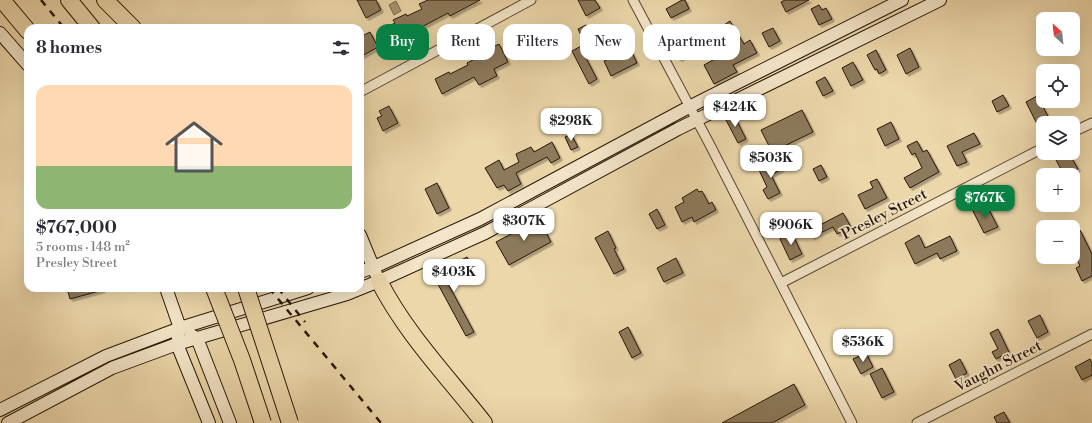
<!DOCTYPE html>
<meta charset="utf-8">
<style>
body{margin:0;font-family:"Libre Bodoni",serif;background:#f7f7f7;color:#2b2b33;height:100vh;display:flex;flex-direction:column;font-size:15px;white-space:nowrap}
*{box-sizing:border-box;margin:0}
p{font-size:13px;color:#7c7c81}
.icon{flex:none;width:22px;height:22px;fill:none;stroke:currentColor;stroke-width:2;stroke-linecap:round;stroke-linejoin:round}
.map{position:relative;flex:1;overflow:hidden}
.details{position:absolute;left:24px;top:24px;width:340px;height:268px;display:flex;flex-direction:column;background:#fff;border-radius:12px;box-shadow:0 4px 16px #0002}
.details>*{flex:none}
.top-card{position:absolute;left:376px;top:24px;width:380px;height:36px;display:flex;gap:8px}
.needle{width:26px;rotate:333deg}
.buttons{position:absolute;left:1036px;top:12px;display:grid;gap:8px}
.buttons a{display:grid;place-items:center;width:44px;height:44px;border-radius:8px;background:#fff;box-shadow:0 4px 16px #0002;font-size:20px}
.price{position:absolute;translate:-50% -34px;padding:0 9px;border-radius:8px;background:#fff;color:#222;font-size:13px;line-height:26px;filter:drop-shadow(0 1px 2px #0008)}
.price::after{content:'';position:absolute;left:50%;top:24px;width:12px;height:9px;margin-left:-6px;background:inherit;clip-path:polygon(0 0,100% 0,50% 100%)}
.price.selected{background:#0b8043;color:#fff}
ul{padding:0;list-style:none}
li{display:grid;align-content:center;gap:8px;height:212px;padding:0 12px}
li span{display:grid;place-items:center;height:124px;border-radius:12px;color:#555}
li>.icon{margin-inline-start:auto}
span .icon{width:72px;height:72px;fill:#fffc;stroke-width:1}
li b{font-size:17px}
h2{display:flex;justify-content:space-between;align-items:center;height:48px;padding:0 12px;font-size:17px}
.chip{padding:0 14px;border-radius:12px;background:#fff;box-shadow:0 4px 16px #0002;font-size:14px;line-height:36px}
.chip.selected{background:#0b8043;color:#fff}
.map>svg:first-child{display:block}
</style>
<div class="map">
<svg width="1092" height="423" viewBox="0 0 1092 423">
<defs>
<filter id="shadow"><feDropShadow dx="2.5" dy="2.5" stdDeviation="0" flood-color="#0004"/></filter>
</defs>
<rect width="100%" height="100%" fill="#ecd7aa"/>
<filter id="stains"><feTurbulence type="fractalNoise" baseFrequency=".005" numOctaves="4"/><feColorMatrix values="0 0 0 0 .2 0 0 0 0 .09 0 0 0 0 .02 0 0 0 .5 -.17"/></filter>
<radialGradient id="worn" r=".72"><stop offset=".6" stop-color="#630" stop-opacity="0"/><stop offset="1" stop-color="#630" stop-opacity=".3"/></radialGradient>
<path fill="#a99572" stroke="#756247" d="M396 1 401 11 394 15 389 5Z"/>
<path fill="#8d7a5b" stroke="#271606" filter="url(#shadow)" d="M357 0H376L381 10 366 18Z
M428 0H480L450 16 448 13 416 30 418 33 396 43 387 27 395 23 393 20 406 14 407 16 422 9 419 4Z
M578 0H595L600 8 586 16Z
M682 0H685L689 9 671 18 666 9Z
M785 0H809L786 12 781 2Z
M819 5 822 10 826 8 832 19 819 25 811 9Z
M730 21 744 44 750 40 757 53 733 65 737 72 714 84 704 65 722 55 716 42 708 46 703 37 724 26V25Z
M586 25 598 47 584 54 597 79 589 84 572 51 585 44 578 29Z
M773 28 780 41 769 47 762 33Z
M370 32 378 47 360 57V37Z
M499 44 508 62 494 69 497 76 479 85 474 77 442 94 435 79 449 72 450 74 468 65 467 63 490 51 489 49Z
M630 48 637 63 611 76 604 61Z
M910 48 919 67 906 74 897 55Z
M683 50 686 56 679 59 676 53Z
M876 50 886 70 879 74 877 69 875 70 867 55Z
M853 62 863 80 851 86 842 68Z
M825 77 833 91 823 96 816 82Z
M1003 95 1009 106 997 112 992 101Z
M1037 96 1049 118 1037 124 1026 102Z
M389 106 398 123 383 131 377 118 382 116 379 111Z
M802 110 813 132 772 152 761 130Z
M733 113 746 139 738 143 725 118Z
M891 122 899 139 885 146 877 129Z
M974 133 980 144 962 152 967 162 957 166 947 146Z
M571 134 578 147 571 150 565 137Z
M917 141 923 152 927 150 939 172 910 188 904 178 922 168 915 153 912 155 907 146Z
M552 142 560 158 551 163 547 157 516 173 521 184 508 191 504 185 497 188 485 168 499 160 504 170 519 162 516 154 531 147 534 152Z
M1069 153 1078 169 1064 175 1056 160Z
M778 160 782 169 771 175 780 193 768 199 763 190 767 187 759 170Z
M821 165 827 177 819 181 813 169Z
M877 179 887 198 865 209 858 195 873 188 870 182Z
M437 183 449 208 437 214 425 189Z
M697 189 699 192 702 191 709 204 712 202 716 210 694 222 692 217 682 222 675 207 684 202 682 198Z
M986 204 998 227 984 233 973 211Z
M657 209 665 225 657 229 649 214Z
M843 213 851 227 837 234 833 227 812 237 805 224 815 219 818 226Z
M539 219 551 242 509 265 496 242Z
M1080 230 1092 254V276L1082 281 1076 268 1080 266 1073 251V233Z
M608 231 616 248 614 249 624 269 614 274 595 238Z
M792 233 802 254 790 260 780 239Z
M919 235 925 248 950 236 957 251 940 259 937 253 915 264 905 243Z
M467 257 471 264 445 278 474 332 466 336 433 275Z
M676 258 683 273 664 282 657 268Z
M67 288H102L103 290 70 299Z
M1040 315 1048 332 1037 338 1028 321Z
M628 327 641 353 632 358 619 332Z
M998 329 1009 352 996 359 992 352 998 349 990 333Z
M866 330 870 339 860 345 855 335Z
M866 353 873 367 861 374 853 359Z
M960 359 967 373 956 379 949 365Z
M1090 359 1092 363V375L1082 380 1075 367Z
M882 368 894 392 882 398 870 374Z
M794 384 805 405 772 423H722Z
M1004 412 1010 423H997L994 417Z"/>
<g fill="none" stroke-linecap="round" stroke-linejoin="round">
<defs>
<path id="street" d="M633 0 710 145 852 423
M360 92 531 0
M1073 132 1092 123
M781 283 1043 148
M917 423 1092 334"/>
<path id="secondary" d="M0 33 28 65
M360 235 376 274
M360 272 374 267 480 219 689 107 902 0
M166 288 180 328 177 344 209 423
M191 335 197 338 230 423
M0 410 106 356 180 328 308 288
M8 423 112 368 177 344 347 294 379 281 485 233 678 129 940 0"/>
<path id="highway" d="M2 0 28 31
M69 0 92 28
M105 0 133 28
M379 281C406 334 448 377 484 423"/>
</defs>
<use href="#street" stroke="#58462f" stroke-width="11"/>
<use href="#secondary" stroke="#271606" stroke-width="14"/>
<use href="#highway" stroke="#271606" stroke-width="18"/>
<use href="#street" stroke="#f3e5c8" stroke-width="9"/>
<use href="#secondary" stroke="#f3e5c8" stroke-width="12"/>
<use href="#highway" stroke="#ecd7aa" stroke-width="16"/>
<path stroke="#271606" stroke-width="2.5" stroke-dasharray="7 7" stroke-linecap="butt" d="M41 0 64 28
M269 288 381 423
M278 288 305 322"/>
<defs>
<path id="highway-bridge" d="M214 288 242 360 263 423
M246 288 290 423"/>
</defs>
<use href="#highway-bridge" stroke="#271606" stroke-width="18" stroke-linecap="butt"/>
<use href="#highway-bridge" stroke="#ecd7aa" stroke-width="16"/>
</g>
<g text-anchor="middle" stroke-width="3.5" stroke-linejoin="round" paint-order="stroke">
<g font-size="15" fill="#271606" stroke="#f3e5c8">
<text transform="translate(884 214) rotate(-27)" y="5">Presley Street</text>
<text transform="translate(998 366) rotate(-27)" y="5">Vaughn Street</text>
</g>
</g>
<rect width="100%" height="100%" filter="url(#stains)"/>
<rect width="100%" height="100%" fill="url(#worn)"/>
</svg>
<div class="buttons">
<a><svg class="needle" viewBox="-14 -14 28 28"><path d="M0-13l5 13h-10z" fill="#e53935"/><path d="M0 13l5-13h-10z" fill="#7c7c81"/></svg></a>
<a><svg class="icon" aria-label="locate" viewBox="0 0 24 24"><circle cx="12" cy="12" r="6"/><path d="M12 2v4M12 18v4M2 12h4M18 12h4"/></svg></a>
<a><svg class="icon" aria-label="layers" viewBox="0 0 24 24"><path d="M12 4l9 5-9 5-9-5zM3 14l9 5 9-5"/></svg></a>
<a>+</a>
<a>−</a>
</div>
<b class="price" style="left:735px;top:128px">$424K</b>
<b class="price" style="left:571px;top:142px">$298K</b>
<b class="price" style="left:771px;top:179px">$503K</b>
<b class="price selected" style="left:985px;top:219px">$767K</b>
<b class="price" style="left:524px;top:242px">$307K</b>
<b class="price" style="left:791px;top:246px">$906K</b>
<b class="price" style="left:454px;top:293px">$403K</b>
<b class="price" style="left:863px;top:363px">$536K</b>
<div class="top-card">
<a class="chip selected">Buy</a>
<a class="chip">Rent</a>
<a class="chip">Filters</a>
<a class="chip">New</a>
<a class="chip">Apartment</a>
</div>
<section class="details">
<h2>8 homes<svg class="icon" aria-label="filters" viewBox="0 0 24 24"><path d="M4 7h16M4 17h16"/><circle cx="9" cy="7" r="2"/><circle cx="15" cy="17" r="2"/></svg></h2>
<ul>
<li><span style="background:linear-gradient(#ffd9b3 65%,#8fb573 0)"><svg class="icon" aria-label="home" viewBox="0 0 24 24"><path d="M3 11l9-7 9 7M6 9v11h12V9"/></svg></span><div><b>$767,000</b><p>5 rooms · 148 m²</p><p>Presley Street</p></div></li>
</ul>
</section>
</div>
